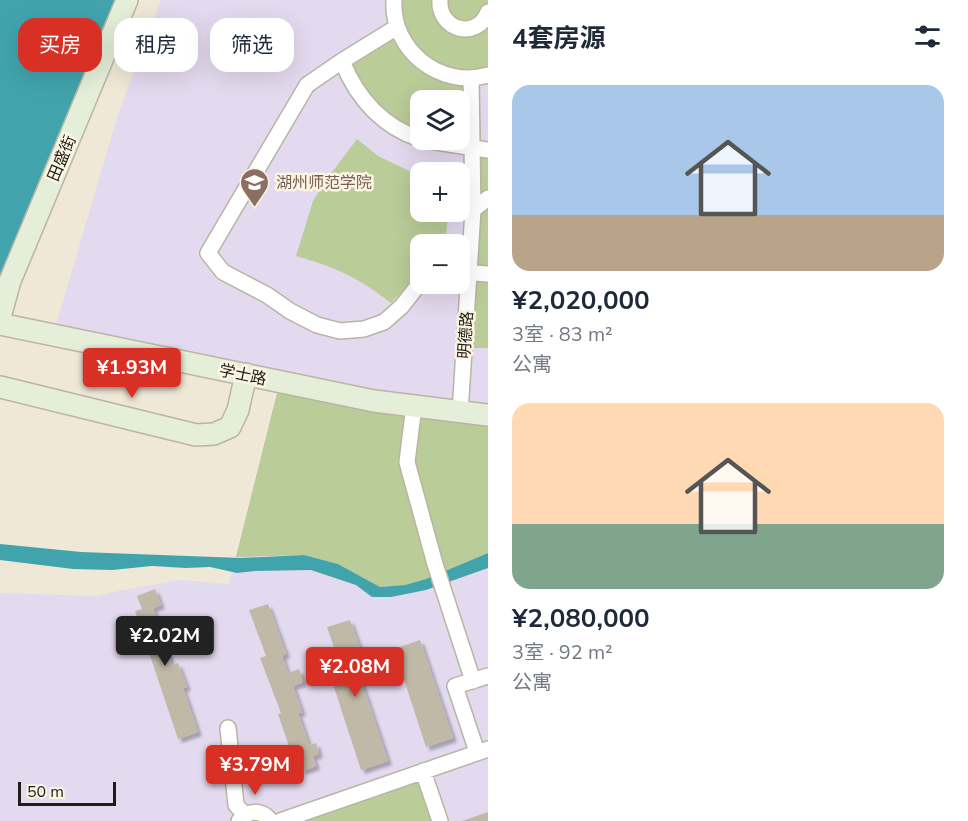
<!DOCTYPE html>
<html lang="zh">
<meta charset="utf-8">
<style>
body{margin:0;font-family:"Nunito Sans","Noto Sans SC",sans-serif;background:#f6f6f7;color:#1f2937;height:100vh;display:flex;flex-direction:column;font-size:22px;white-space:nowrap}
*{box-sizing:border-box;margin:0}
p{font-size:20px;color:#747a83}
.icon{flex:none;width:33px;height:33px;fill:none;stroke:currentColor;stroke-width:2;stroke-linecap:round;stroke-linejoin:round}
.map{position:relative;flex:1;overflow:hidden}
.drawer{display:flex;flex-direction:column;background:#fff;width:480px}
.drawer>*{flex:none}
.guide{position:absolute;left:18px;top:18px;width:380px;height:54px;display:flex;gap:12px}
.fabs{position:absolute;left:410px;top:90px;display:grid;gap:12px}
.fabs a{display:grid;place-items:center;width:60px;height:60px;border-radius:12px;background:#fff;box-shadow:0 6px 24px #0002;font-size:30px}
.scale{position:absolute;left:18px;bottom:15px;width:98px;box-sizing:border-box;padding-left:6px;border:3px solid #201d17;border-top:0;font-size:16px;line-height:21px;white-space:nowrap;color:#201d17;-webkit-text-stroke:4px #fcf5e4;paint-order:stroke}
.price{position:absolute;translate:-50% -51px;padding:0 14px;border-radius:6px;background:#d93025;color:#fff;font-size:20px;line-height:39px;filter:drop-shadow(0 2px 3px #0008)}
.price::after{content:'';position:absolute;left:50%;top:36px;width:18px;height:14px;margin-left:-9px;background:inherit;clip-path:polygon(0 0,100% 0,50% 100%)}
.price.on{background:#222;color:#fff}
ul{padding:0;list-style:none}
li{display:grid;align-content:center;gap:12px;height:318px;padding:0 24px}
li span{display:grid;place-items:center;height:186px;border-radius:18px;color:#555}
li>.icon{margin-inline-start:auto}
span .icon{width:108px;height:108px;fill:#fffc;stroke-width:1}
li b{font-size:26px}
h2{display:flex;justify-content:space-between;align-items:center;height:72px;padding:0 24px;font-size:26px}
.chip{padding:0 21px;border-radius:18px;background:#fff;box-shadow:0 6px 24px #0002;font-size:21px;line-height:54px}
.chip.on{background:#d93025;color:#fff}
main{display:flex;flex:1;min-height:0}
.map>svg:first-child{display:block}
</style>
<main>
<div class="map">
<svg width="488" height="821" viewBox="0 0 488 821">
<defs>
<filter id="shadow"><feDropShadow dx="4" dy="4" stdDeviation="1.5" flood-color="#0004"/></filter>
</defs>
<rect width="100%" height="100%" fill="#efe8d6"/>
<path fill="#e4daef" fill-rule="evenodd" d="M161 0H488V821H0V593L96 596 123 590 181 580 229 584 280 382 53 335 119 111ZM420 100H459V140H420ZM420 172H459V212H420ZM420 244H459V284H420Z"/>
<path fill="#bacc98" d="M394 0H488V75L471 78V147L488 150V348H464L471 147 459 140V100H420V139L392 125 342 61 397 27Z
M357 139 378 156 420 176V212H448L446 236 442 244H420V273L391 303C359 278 335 267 296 256L313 201 326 180Z
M280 381 488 415V553L426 579 405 585 380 587 338 564 304 555 236 557Z
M423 771 440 821H280Z"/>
<path fill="#41a4ad" d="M0 0H117L0 300Z
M0 544 81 552 241 558 304 555 338 564 380 587 405 585 426 579 488 553V568L426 590 391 597H372L356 585 311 570 255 571 237 573 210 567 186 568 152 566 112 570 73 569 0 560Z"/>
<path fill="#c0b9a8" filter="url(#shadow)" d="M155 589 161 605 153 608 172 665 178 663 187 687 183 688 198 732 178 739 135 611 142 609 137 596Z
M268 604 286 654 282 656 288 673 299 669 303 682 293 686 302 712 298 713 309 745 316 743 319 754 313 756 316 766 302 771 298 759 294 761 278 714 281 713 260 658 266 656 249 610Z
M350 620 363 656 354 660 388 761 361 770 329 672 341 668 327 627Z
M420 640 453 738 426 747 394 649Z
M488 812V821H462Z"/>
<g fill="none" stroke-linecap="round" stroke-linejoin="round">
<defs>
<path id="street" d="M394 0C391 50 440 89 488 75
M440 0C438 30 477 41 488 12
M397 27 342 61C357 98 381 126 420 139
M342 61 307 85 208 253 223 272 267 295 290 311 317 325 340 331 364 329 384 322 402 306 420 283
M423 140 488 150
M473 210 488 198
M461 272 488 274
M414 406 407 462 435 564 473 681
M460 413 473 210 471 78
M228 728 236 805 245 815
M477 752 455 686 488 676
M423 771 440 821
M239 821C248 810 261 809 271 821
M280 821 488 749"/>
<path id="secondary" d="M0 317 10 281 127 0
M0 324 374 401 488 415
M0 387 196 435 214 434 230 427 238 410 246 374"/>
</defs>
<use href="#street" stroke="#bab4a3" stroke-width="18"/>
<use href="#secondary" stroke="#bab4a3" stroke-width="24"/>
<use href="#street" stroke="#fff" stroke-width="15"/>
<use href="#secondary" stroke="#e4eed9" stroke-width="21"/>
</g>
<defs>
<symbol id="university-pin" viewBox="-11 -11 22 30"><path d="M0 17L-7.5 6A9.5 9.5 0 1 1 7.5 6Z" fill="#8d6e63" stroke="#fcf5e4"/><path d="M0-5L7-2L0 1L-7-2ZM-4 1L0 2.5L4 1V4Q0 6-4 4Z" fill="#fff"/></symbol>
</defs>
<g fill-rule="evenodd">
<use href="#university-pin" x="238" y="166" width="33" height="45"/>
</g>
<g text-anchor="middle" stroke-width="5" stroke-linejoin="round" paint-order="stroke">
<g font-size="16" fill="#201d17" stroke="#fcf5e4">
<text transform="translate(61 158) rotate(-67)" y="6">田盛街</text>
<text transform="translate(465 335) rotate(-86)" y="6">明德路</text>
<text transform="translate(243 374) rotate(12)" y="6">学士路</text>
</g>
<g font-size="16" fill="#785e54" stroke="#fcf5e4" text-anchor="start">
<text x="276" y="188">湖州师范学院</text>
</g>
</g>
</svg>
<div class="fabs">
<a><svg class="icon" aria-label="layers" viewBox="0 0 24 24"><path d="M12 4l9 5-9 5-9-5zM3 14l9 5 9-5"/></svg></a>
<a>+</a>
<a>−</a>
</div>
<div class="scale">50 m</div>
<b class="price" style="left:132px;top:399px">¥1.93M</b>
<b class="price on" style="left:165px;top:667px">¥2.02M</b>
<b class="price" style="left:355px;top:698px">¥2.08M</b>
<b class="price" style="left:255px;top:796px">¥3.79M</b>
<div class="guide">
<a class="chip on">买房</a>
<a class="chip">租房</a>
<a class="chip">筛选</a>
</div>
</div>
<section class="drawer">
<h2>4套房源<svg class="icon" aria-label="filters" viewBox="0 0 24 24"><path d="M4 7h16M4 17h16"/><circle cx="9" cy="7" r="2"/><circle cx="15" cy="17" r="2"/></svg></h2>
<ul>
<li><span style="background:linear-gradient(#a9c7e8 70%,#b9a48a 0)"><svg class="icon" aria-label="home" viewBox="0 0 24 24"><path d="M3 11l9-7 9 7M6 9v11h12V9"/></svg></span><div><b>¥2,020,000</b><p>3室 · 83 m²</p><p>公寓</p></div></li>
<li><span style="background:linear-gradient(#ffd9b3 65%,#7fa58c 0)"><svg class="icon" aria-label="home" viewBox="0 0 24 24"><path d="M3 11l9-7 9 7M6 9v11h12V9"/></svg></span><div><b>¥2,080,000</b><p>3室 · 92 m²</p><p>公寓</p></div></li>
</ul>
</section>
</main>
